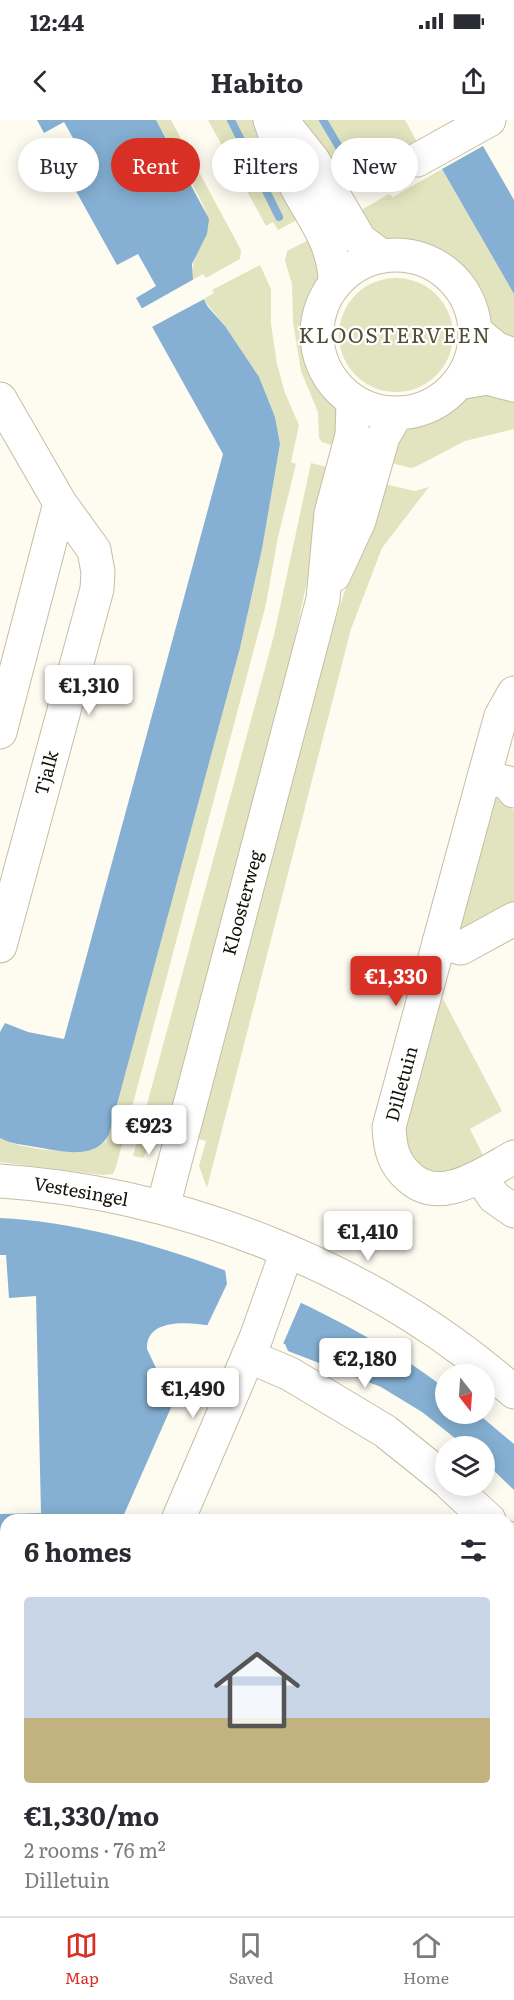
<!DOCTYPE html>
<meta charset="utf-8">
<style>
body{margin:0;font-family:Literata,serif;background:#f7f7f7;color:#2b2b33;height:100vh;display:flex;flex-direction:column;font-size:22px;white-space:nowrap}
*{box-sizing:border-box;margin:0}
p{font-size:20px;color:#7c7c81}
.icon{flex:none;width:33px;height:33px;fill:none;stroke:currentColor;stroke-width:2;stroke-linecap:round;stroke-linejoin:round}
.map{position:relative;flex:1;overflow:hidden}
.side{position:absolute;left:0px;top:1394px;width:514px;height:404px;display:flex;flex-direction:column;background:#fff;border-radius:18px 18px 0 0;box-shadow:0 3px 15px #0003}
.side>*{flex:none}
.guide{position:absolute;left:18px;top:18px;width:478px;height:54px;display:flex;gap:12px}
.needle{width:39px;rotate:163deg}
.tools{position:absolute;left:435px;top:1244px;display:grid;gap:12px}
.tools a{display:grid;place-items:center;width:60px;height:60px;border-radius:50%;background:#fff;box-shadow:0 3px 15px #0003;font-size:30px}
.price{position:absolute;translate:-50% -51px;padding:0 14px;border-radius:6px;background:#fff;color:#222;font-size:20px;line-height:39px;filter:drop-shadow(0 2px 3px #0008)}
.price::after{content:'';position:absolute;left:50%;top:36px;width:18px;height:14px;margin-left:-9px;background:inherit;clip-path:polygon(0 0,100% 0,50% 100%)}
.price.current{background:#d93025;color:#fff}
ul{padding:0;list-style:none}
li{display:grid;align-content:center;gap:12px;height:318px;padding:0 24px}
li span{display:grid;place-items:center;height:186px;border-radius:6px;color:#555}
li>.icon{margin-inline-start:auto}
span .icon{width:108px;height:108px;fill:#fffc;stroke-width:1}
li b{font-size:26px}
h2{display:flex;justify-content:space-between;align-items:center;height:72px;padding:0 24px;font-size:26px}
.chip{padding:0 21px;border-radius:27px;background:#fff;box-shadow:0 3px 15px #0003;font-size:21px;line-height:54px}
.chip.current{background:#d93025;color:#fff}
.status{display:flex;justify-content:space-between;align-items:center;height:42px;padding:0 30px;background:#fff;direction:ltr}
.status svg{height:16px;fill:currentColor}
header{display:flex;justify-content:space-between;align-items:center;height:78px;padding:0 24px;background:#fff;font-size:27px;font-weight:700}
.tabs{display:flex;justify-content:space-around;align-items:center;height:84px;border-top:2px solid #e1e1e2;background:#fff;font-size:16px;color:#7c7c81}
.tabs a{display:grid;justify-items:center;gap:3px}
.tabs .current{color:#d93025}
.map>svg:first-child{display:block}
</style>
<div class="status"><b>12:44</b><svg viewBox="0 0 49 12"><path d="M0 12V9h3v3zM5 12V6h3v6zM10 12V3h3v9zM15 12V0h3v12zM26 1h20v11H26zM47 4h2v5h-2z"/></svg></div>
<header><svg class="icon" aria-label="back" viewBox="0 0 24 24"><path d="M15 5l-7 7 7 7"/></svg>Habito<svg class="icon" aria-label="share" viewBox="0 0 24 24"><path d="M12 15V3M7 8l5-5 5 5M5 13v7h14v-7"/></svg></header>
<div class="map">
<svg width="514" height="1796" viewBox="0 0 514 1796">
<rect width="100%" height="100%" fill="#fefcf1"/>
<path fill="#e2e4bf" d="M156 0H171L241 130 240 139 206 158 203 154 193 160C189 137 207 119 206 94 206 84 164 14 156 0Z
M208 0H254L303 97 278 110 273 102 266 106Z
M300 0H405L421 29C400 30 393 43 378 56 369 64 355 69 345 75Z
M442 49 514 174V223L494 209 467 157 452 142 424 127 382 117 372 112 356 93 389 74 393 77Z
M314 117 320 155 309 195 307 223 315 253 340 294V328L322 322 319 318 318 292 301 251 293 202 292 164 285 141 287 131Z
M260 145 271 169V204L277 244 285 273 299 305 291 342 296 344 278 417 266 484 116 1047 113 1054 102 1055 0 1042V1018C21 1030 87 1038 106 1021L240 528 262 429 280 324 275 297 259 258 225 206 203 179 214 173 212 170Z
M339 215a57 57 0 1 1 114 0a57 57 0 1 1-114 0Z
M473 272 514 274V309L465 321 417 346 411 348 387 342 398 319 406 311Z
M311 343 335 349 321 397 289 545 167 1009 158 1008 143 1038 133 1036 274 515Z
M380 363 415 371 429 367 382 428 351 509 207 1068 199 1046 206 1021 194 1018 335 501Z
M496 678H502L514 691V788L462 809 459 805 489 680Z
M441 875 502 991 470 1009 486 1041 431 1058 411 1044 402 1009Z"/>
<path fill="#85b0d3" d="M37 0H156L209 99 207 114 192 144 193 160 208 187 225 206 259 257 275 297 280 324 262 429 240 528 109 1014C96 1041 60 1031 36 1027 24 1025 11 1024 0 1018V912L5 903 28 912 64 919 223 334 136 178 156 166 138 134 117 145 62 46 82 34 64 2 44 13Z
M483 26 514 80V174L442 49Z
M0 1098C140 1104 335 1184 445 1268L446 1293H477L514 1324V1370L485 1342 484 1326H465L422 1292 381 1267 288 1231 285 1224C258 1217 145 1178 147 1229L157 1250 180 1267 122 1399 6 1400V1449H0V1394L41 1393 36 1176 9 1178 6 1135H0Z"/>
<path fill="#fefcf1" d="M196 158 206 178 150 208 139 190Z
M225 1149 302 1180 283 1224 207 1206 227 1164Z"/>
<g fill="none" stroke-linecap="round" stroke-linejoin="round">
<path stroke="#85b0d3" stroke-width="8" d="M231 0 279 97
M323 0 355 54"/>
<defs>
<path id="minor" d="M270 0C276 17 281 36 289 52 306 90 334 117 335 161
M281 0 313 40 360 120 380 135
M417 40 489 0
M317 214a79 79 0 1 1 158 0a79 79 0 1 1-158 0Z
M475 211 497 229 514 235
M458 263 487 258 514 265
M0 279 60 383 94 430 98 452 97 469 0 826
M334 455 359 401 383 317 397 293
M514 573 501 596 484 657 389 1007C390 1028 393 1043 409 1057 440 1086 483 1054 514 1037
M0 612 60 383
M484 657 509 663 514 671
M439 822 461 828 514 799
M480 1056 494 1077 514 1091
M0 1061C183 1073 376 1150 514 1272
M163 1087 323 479 331 393 352 315 353 281
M248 1236 290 1254 385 1311 446 1360
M451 1365 489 1400
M178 1400 256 1218 287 1131
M508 1418 514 1424
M0 1513 6 1514
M0 1724 6 1726
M106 1791 112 1796
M343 1791 346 1796
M469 1791 471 1796
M278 1796 300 1791
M384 1796 399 1791"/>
</defs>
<use href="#minor" stroke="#c4bea4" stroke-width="35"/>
<use href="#minor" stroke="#fff" stroke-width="33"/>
</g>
<g text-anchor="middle" stroke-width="4.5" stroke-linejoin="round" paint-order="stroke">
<g font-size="18" fill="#131108" stroke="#fff">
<text transform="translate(47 653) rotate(-75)" y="6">Tjalk</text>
<text transform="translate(243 783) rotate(-75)" y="6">Kloosterweg</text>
<text transform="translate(402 964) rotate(-75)" y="6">Dilletuin</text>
<text transform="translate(81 1072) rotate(10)" y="6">Vestesingel</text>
</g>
<g font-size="21" letter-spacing="1.5" fill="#524d36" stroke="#fff">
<text x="395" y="223">KLOOSTERVEEN</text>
</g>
</g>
</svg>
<div class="tools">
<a><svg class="needle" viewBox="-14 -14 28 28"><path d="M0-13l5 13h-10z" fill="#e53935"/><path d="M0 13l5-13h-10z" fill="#7c7c81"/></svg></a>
<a><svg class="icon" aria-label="layers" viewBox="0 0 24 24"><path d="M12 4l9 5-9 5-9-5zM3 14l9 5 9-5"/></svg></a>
</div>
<b class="price" style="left:89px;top:596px">€1,310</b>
<b class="price current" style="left:396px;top:887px">€1,330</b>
<b class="price" style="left:149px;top:1036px">€923</b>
<b class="price" style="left:368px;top:1142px">€1,410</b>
<b class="price" style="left:365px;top:1269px">€2,180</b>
<b class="price" style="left:193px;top:1299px">€1,490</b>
<div class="guide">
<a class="chip">Buy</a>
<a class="chip current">Rent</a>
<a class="chip">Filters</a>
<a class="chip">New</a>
</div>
<section class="side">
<h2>6 homes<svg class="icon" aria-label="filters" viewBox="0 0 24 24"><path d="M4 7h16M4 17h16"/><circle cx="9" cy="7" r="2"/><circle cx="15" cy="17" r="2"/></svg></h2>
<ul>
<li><span style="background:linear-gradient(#c9d6e8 65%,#c2b280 0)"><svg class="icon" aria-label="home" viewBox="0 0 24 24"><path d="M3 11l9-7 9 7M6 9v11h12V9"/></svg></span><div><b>€1,330/mo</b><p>2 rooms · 76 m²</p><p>Dilletuin</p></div></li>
</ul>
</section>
</div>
<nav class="tabs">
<a class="current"><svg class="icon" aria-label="map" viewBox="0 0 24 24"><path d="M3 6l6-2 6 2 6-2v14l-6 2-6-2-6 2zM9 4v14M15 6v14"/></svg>Map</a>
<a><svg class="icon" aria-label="saved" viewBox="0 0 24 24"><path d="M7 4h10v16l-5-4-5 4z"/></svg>Saved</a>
<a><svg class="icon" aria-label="home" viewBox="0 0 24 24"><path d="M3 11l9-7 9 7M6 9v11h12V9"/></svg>Home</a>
</nav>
